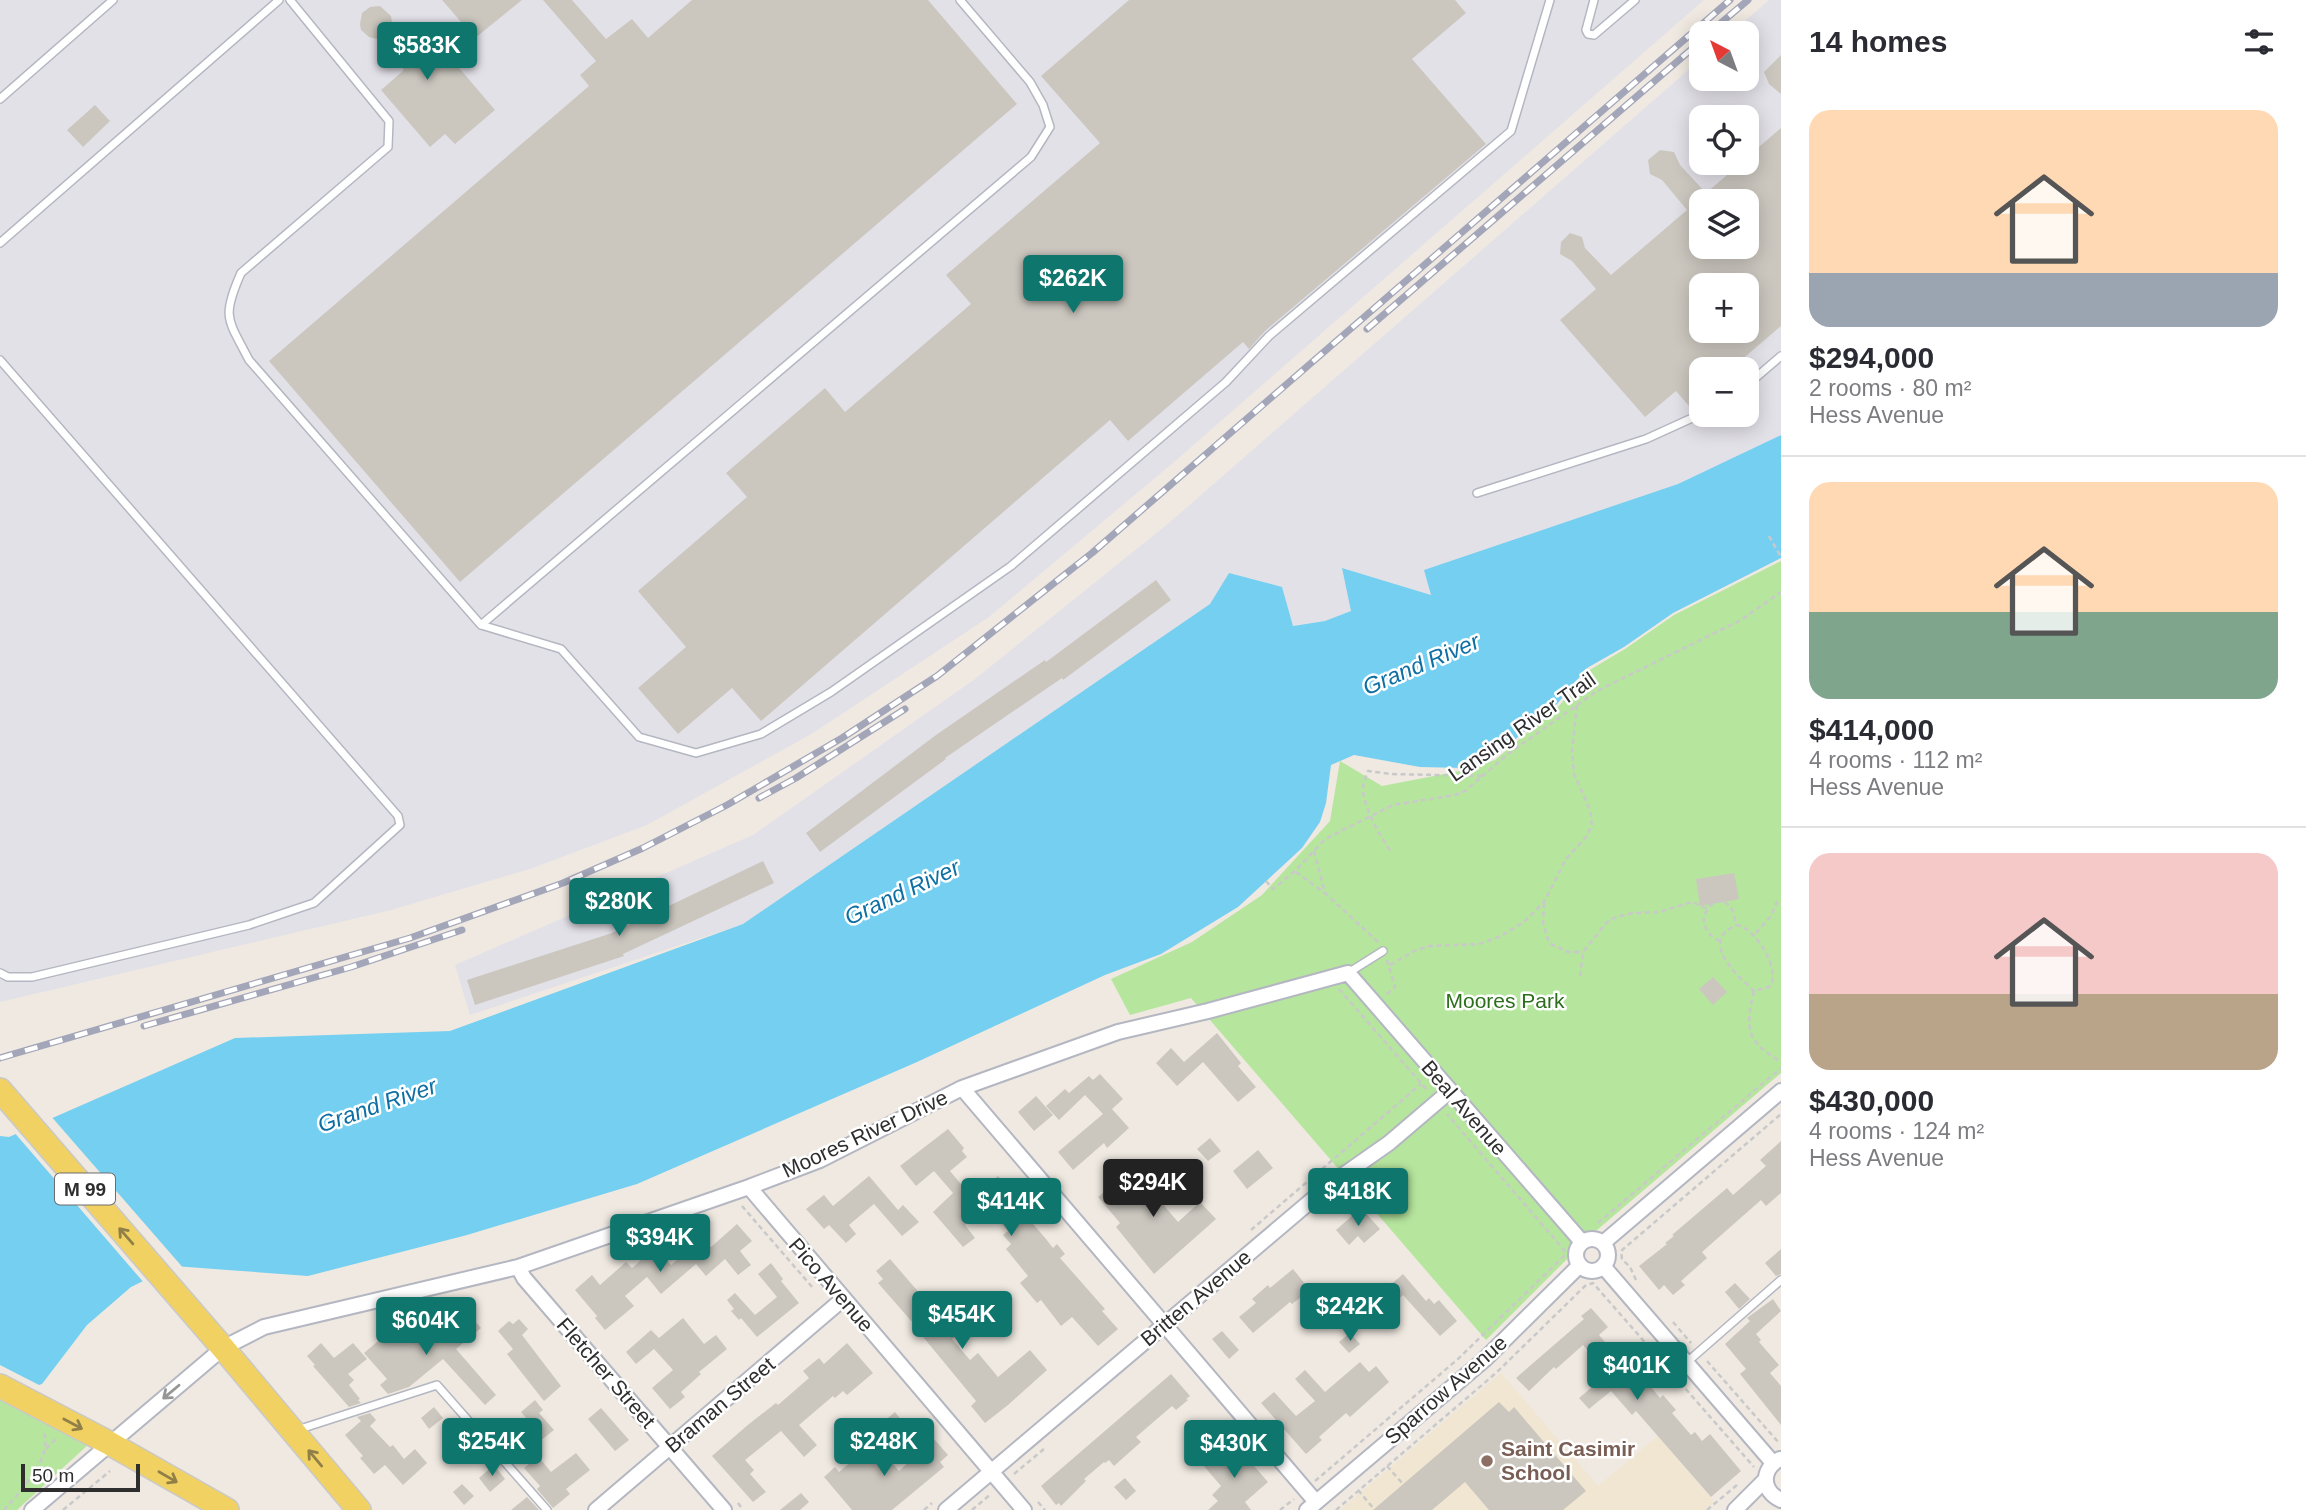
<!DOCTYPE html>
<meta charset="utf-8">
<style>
body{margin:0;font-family:Arial,sans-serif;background:#f2f2f3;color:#2b2b33;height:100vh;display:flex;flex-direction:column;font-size:26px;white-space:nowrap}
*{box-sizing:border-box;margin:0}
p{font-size:23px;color:#7c7c81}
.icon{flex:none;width:38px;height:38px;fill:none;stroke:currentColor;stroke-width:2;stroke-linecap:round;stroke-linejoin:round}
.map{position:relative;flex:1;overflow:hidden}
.sheet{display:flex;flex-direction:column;background:#fff;width:525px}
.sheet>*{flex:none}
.needle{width:46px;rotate:319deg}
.buttons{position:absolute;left:1689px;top:21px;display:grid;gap:14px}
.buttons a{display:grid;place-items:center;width:70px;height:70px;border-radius:14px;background:#fff;box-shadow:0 4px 18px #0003;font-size:35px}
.scale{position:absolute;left:21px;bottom:18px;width:119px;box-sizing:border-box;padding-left:7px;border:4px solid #2e2e2e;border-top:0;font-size:19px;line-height:24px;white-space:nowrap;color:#2e2e2e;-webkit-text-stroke:5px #fff;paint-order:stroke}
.price{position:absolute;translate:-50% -60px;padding:0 16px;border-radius:7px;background:#0f766e;color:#fff;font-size:23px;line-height:46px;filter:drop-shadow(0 2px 4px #0008)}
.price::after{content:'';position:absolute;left:50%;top:42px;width:21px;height:16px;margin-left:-10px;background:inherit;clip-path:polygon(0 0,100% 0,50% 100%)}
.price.selected{background:#222;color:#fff}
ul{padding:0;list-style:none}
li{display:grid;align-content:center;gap:14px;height:371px;padding:0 28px}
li+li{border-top:2px solid #e1e1e2}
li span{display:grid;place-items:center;height:217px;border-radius:21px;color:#555}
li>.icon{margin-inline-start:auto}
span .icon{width:126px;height:126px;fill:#fffc;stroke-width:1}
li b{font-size:30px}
h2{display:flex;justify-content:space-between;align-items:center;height:84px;padding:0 28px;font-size:30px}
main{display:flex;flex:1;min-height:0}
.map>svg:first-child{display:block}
</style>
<main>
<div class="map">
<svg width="1781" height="1510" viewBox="0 0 1781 1510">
<rect width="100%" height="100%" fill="#efe9e1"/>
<path fill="#e3e1e8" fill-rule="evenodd" d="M0 0H1704L1174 462 989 617 813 733 647 825 533 868 391 910 0 1002Z
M1769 0H1781V435L1679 484 1425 570 1431 595 1342 568 1352 611 1325 621 1292 626 1230 573 1210 604 743 924 470 1015 455 965 753 835 975 679 1170 522 1701 59V79H1746V33H1731ZM1701 117H1746V163H1701ZM1701 201H1746V247H1701ZM1701 285H1746V331H1701ZM1701 369H1746V415H1701Z"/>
<path fill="#f0e6d1" d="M1501 1373 1598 1486 1658 1436 1714 1502 1707 1510H1340Z"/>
<path fill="#b6e59e" d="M1781 561V1073L1590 1236 1486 1340 1191 998 1130 1015 1111 979 1192 942 1262 895 1330 821 1340 761 1382 786 1465 770 1495 760 1559 706 1588 671 1625 649 1674 615Z
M0 1395 102 1432 17 1510H0Z"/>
<path fill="#75cff0" d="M1781 435V558L1673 613 1624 647 1587 668 1557 704 1493 758 1465 768 1420 767 1354 755 1331 765 1326 803 1320 822 1302 848 1238 907 1161 954 1105 975 917 1062 637 1184 467 1235 308 1276 174 1266 131 1287 87 1325 42 1384 0 1397V1136L9 1137 235 1038 450 1031 743 924 1210 604 1229 573 1282 587 1293 626 1325 621 1351 611 1342 568 1431 595 1424 570 1678 484Z"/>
<path fill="#efe9e1" d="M50 1115 185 1270H175L145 1284 13 1131Z
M0 1365 43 1387 0 1400Z"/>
<path fill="#cbc7bf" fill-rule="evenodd" d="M442 0H522L475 38Z
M543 0H572L606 39 632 19 648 38 692 0H928L1017 104 460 582 269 361 589 86 580 75 596 61Z
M1129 0H1455L1466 13 1412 59 1486 144 1265 331 1249 349 1243 342 1128 441 1110 420 761 721 732 688 678 734 638 688 686 647 638 591 747 497 726 473 825 388 845 412 971 304 946 275 1100 143 1041 76Z
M380 6 391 16 395 41 416 23 434 44 437 42 495 110 455 144 445 134 430 147 381 90 404 70 377 39 369 37 361 30 360 24 362 13 370 7Z
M1781 55V94L1769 84 1764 72Z
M95 105 110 121 83 147 67 130Z
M1781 128V326L1731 369H1701V396L1689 406 1676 391 1645 417 1560 320 1596 289 1572 261 1560 254 1561 242 1570 233 1582 237 1585 248 1611 275 1687 210 1662 180 1650 174 1648 160 1660 150 1674 152 1680 165 1706 193 1741 163H1746V158ZM1701 201H1746V247H1701ZM1701 285H1746V331H1701Z
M1156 580 1171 600 1063 680 1062 678 945 758 946 759 820 852 806 833 936 735 1045 660 1046 662Z
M763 861 774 883 623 954 624 956 475 1005 467 980 612 933Z
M1734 873 1739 899 1700 906 1696 879Z
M1713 977 1727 992 1713 1005 1699 989Z
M1217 1033 1241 1063 1238 1066 1256 1087 1238 1102 1203 1062 1177 1086 1156 1063 1171 1048 1184 1062Z
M1100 1074 1123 1099 1112 1109 1129 1128 1107 1148 1104 1143 1073 1170 1058 1152 1103 1114 1085 1095 1059 1120 1046 1106 1065 1089 1069 1093 1089 1076 1093 1080Z
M1036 1096 1053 1115 1034 1131 1018 1112Z
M948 1129 964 1148 962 1151 967 1157 950 1171 971 1196 991 1178 993 1180 998 1176 1006 1185 1003 1187 1014 1202 1046 1239 1053 1248 1057 1244 1065 1254 1060 1258 1105 1309 1102 1311 1118 1329 1098 1346 1072 1317 1061 1326 1041 1300 1037 1303 1020 1283 1028 1276 1006 1249 1011 1244 1003 1235 1008 1231 987 1206 965 1225 975 1238 963 1247 933 1212 953 1193 934 1171 916 1186 900 1166Z
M1210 1138 1221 1151 1208 1161 1197 1149Z
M1781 1141V1193L1766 1206 1761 1200 1702 1252 1707 1258 1681 1281 1685 1285 1673 1295 1664 1285 1659 1290 1639 1266 1667 1244 1665 1243 1674 1236 1672 1235 1727 1188 1733 1195 1766 1166 1760 1160Z
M1258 1150 1273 1168 1247 1189 1233 1171Z
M1150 1164 1173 1189 1160 1201 1178 1222 1200 1202 1216 1219 1154 1274 1116 1227 1120 1223 1098 1197 1116 1182 1121 1188 1124 1187Z
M869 1176 898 1210 903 1205 919 1222 902 1236 874 1204 849 1225 856 1234 846 1243 829 1225 824 1229 806 1209 824 1195 833 1206Z
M1361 1208 1380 1229 1364 1243 1358 1236 1349 1245 1336 1230Z
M737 1224 752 1241 740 1251 751 1265 738 1275 725 1259 706 1276 696 1264 661 1294 647 1277 625 1296 634 1306 605 1330 595 1318 597 1316 575 1290 592 1275 600 1285 626 1262 632 1268 650 1252 654 1256 659 1252 671 1265 703 1238 711 1247Z
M1781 1249V1274L1776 1276 1765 1263Z
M890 1259 928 1303 924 1307 941 1327 945 1324 955 1336 952 1339 970 1360 978 1353 998 1377 1030 1350 1047 1370 1008 1405 985 1423 971 1406 976 1401 919 1332 920 1331 878 1283 883 1279 876 1271Z
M771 1263 783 1279 781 1281 799 1303 757 1337 741 1318 739 1320 731 1311 734 1309 727 1300 735 1293 755 1315 777 1297 758 1274Z
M1293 1269 1310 1290 1292 1304 1290 1302 1253 1333 1239 1317 1256 1303 1252 1299 1268 1285 1270 1288Z
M1403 1274 1426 1301 1429 1298 1434 1304 1439 1300 1457 1321 1440 1336 1403 1295 1393 1304 1382 1292Z
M1735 1283 1750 1299 1739 1309 1725 1292Z
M1773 1299 1781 1311 1756 1334 1761 1340 1759 1342 1779 1365 1770 1373 1781 1386V1425L1740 1374 1746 1369 1725 1344 1750 1321 1747 1318Z
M1591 1308 1608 1327 1599 1335 1615 1354 1620 1349 1660 1398 1663 1395 1676 1410 1672 1413 1691 1435 1695 1432 1702 1441 1710 1434 1741 1471 1711 1497 1636 1411 1632 1415 1611 1391 1589 1409 1579 1398 1603 1378 1599 1373 1604 1369 1583 1345 1556 1369 1554 1367 1529 1391 1516 1378 1584 1319 1581 1316Z
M469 1314 481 1328 456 1349 496 1395 485 1405 443 1359 409 1387 388 1394 380 1385 387 1379 364 1353 391 1330 399 1340 425 1318 442 1338Z
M683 1318 704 1344 716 1335 727 1349 699 1372 701 1374 681 1392 685 1397 670 1409 652 1388 673 1370 654 1349 636 1364 626 1352 651 1330 659 1338Z
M519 1319 528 1329 522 1335 561 1386 544 1401 507 1354 513 1349 498 1331 509 1321 513 1324Z
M1222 1331 1239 1350 1229 1359 1212 1339Z
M1350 1333 1360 1344 1349 1353 1339 1342Z
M321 1343 334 1358 353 1343 367 1359 348 1374 354 1380 349 1385 360 1399 358 1400 361 1403 349 1407 313 1366 315 1365 307 1356Z
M847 1343 873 1373 847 1395 843 1391 835 1398 833 1396 799 1425 817 1445 804 1457 781 1431 745 1460 754 1470 750 1474 766 1492 753 1502 712 1456 749 1424 776 1403 778 1405 809 1378 803 1371 819 1358 824 1364Z
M1360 1362 1369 1372 1376 1366 1389 1382 1350 1417 1346 1413 1319 1437 1322 1440 1306 1454 1261 1403 1274 1392 1296 1416 1315 1401 1295 1379 1305 1370 1325 1392Z
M1171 1374 1190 1396 1186 1399 1188 1400 1176 1410 1172 1406 1136 1437 1141 1442 1114 1466 1109 1460 1105 1463 1104 1462 1084 1479 1086 1481 1061 1506 1059 1503 1056 1505 1041 1486Z
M535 1400 543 1410 539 1413 554 1430 535 1445 524 1432 532 1425 521 1412Z
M1499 1402 1509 1412 1514 1407 1586 1491 1563 1510H1489L1465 1482 1432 1510H1373Z
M434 1407 443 1418 429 1429 421 1418Z
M601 1408 629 1440 615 1451 588 1419Z
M895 1412 903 1422 892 1430 884 1421Z
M370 1413 376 1420 370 1426 390 1447 393 1445 404 1459 415 1449 427 1463 403 1485 385 1465 374 1474 360 1458 363 1456 345 1435 361 1421 357 1417Z
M934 1439 948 1455 940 1462 944 1467 892 1510H852L824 1477 835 1467 839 1472 874 1442 899 1471Z
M1228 1443 1245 1462 1248 1459 1268 1482 1245 1502 1251 1510H1208L1218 1501 1212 1495 1221 1486 1203 1465Z
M576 1453 590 1470 566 1489 570 1494 553 1508 537 1489 540 1486 524 1468 538 1456 551 1472Z
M494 1465 505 1479 490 1492 479 1478Z
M1125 1478 1136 1491 1126 1500 1114 1487Z
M462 1484 474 1496 464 1505 453 1492Z
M801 1493 809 1502 800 1510H780Z
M527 1497 539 1510H511Z"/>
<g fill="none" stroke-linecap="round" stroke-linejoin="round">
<defs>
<path id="service" d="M290 0 389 121 388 147 241 273C221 318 228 319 249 360L481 625 561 649 639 737 696 753 761 734 831 692 1011 566 1226 382 1269 336 1511 131 1550 0
M1594 0 1586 30 1588 34 1594 35 1635 0
M0 99 113 0
M0 243 279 0
M0 360 398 816 400 825 314 903 249 925 32 977H8L0 973
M1746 386 1781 356
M1477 493 1646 439 1701 414
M481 625 1031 157 1050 127 1043 105 1030 82 960 0
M1348 973 1383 951
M1686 1363 1781 1280
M297 1430 437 1385 547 1510"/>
<path id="minor" d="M962 1088 1316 1502
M749 1187 1024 1510
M1576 1255a16 16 0 1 1 32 0a16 16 0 1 1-32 0Z
M1603 1243 1781 1091
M1603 1266 1773 1463
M518 1267 524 1278 724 1510
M1780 1459C1761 1469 1761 1491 1781 1500
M32 1510 223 1348 264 1327 518 1267 749 1187 820 1160 962 1088 1118 1032 1208 1011 1348 973 1582 1242
M596 1510 843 1299
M946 1510 1332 1183 1389 1143 1450 1091
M1307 1510 1484 1360 1580 1265
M1735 1510 1765 1480"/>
<path id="primary" d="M0 1090 223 1348 359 1510
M0 1386 109 1443 227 1510"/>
</defs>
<use href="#service" stroke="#b4b7c1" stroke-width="10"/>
<use href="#minor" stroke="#b4b7c1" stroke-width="18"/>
<use href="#primary" stroke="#c9c9c9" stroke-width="26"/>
<path stroke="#c9c9c9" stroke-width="2.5" stroke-dasharray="5 3.5" stroke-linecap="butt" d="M1769 536 1781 557
M1587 668 1597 691
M1390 850C1380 837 1362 804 1363 787 1363 782 1367 775 1368 771L1391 774 1483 776
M1314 851 1325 893 1378 942
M1296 872 1325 893
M1266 881 1273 889 1295 871 1325 839 1393 805 1455 795 1465 791 1508 754 1597 691 1741 620 1781 592
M1544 903 1543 923 1549 943 1568 952H1583
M1736 925C1756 927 1781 971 1770 986 1766 989 1758 989 1754 991 1736 974 1699 942 1736 925Z
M1756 933 1771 916 1777 902 1781 900
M1720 941C1685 925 1716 886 1731 908 1734 912 1735 920 1736 925
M1390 965 1416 950 1430 946 1479 944 1499 937 1524 922 1544 902 1566 859 1587 836 1592 824 1590 810 1574 774 1572 751 1577 705
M1580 976 1583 952 1606 923 1616 917 1633 913 1659 912 1692 902 1708 909
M1339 989 1427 1090
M1754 991C1745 1029 1746 1041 1781 1062
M1387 994 1395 987 1387 960
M742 1206 813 1288
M1598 1223 1781 1068
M1251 1230 1421 1084
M1636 1280 1630 1267 1622 1259 1621 1251 1781 1114
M1673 1322 1691 1343
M1707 1361 1779 1443
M46 1449 56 1439
M1387 1466 1403 1484
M1014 1474 1044 1449
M1315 1481 1458 1359 1565 1255 1564 1250 1447 1114
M1358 1490 1374 1509
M1038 1502 1045 1510
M738 1503 743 1510
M4 1510C20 1491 55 1456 43 1430
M63 1510 110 1471
M924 1510 932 1503
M972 1510 991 1494
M1280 1510 1294 1499
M1336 1510 1496 1373 1585 1286 1593 1283 1754 1467
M1707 1510 1737 1485"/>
<use href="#service" stroke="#fff" stroke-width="7"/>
<use href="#minor" stroke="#fff" stroke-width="14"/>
<use href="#primary" stroke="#f2d163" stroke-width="23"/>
<defs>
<path id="rail" d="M1709 33 1748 0
M1367 329 1701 41
M759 798 796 778 905 709
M144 1026 351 967 462 930
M0 1058 410 938 563 883 643 848 727 805 842 738 937 676 1092 553 1730 0"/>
</defs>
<use href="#rail" stroke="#a3a6b8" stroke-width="7"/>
<use href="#rail" stroke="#fff" stroke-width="4.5" stroke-dasharray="13" stroke-linecap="butt"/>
</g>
<defs><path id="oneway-shaft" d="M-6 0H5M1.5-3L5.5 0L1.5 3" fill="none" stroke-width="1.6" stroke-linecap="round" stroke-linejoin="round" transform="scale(1.75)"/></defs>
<g stroke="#908048">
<use href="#oneway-shaft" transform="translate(126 1236) rotate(-131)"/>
<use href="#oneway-shaft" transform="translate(73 1424) rotate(28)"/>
<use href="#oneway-shaft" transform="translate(315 1458) rotate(-130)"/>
<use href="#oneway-shaft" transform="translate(168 1477) rotate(30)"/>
</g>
<use stroke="#969696" href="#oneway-shaft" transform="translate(171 1392) rotate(140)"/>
<circle fill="#8d6e63" stroke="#fff" stroke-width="2.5" cx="1487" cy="1461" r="7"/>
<g text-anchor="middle" stroke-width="5" stroke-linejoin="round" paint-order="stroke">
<rect fill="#fff" stroke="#6d6d6d" stroke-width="2" x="55" y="1173.5" width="60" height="31" rx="5"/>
<g font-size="19" font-weight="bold" fill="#2e2e2e">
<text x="85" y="1196">M 99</text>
</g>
<g font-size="21" fill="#2e2e2e" stroke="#fff">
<text transform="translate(1522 727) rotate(-35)" y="7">Lansing River Trail</text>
<text transform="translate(1464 1108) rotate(49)" y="7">Beal Avenue</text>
<text transform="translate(865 1134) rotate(-25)" y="7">Moores River Drive</text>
<text transform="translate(831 1285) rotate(49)" y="7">Pico Avenue</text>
<text transform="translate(1196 1298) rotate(-40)" y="7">Britten Avenue</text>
<text transform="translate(606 1373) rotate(49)" y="7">Fletcher Street</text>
<text transform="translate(1446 1390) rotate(-41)" y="7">Sparrow Avenue</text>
<text transform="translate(720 1405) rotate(-40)" y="7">Braman Street</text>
</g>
<g font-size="21" fill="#2c6e1b" stroke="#fff">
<text x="1505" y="1008">Moores Park</text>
</g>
<g font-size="21" font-weight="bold" fill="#785e54" stroke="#fff" text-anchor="start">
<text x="1501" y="1456">Saint Casimir<tspan x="1501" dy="24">School</tspan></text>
</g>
<g font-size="23" font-style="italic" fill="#0d6fa3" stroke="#fff">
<text transform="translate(1421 664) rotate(-23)" y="8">Grand River</text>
<text transform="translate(902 892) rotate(-25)" y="8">Grand River</text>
<text transform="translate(377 1105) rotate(-19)" y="8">Grand River</text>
</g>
</g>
</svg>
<div class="buttons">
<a><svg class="needle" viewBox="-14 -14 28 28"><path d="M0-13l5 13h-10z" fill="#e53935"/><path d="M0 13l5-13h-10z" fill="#7c7c81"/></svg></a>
<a><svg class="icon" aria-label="locate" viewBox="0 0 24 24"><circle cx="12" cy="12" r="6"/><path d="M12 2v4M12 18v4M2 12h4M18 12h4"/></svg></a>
<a><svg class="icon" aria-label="layers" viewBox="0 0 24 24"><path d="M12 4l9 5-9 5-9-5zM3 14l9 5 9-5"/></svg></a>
<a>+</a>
<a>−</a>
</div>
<div class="scale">50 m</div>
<b class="price" style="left:427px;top:82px">$583K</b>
<b class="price" style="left:1073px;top:315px">$262K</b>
<b class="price" style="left:619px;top:938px">$280K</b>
<b class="price selected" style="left:1153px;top:1219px">$294K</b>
<b class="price" style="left:1358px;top:1228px">$418K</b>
<b class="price" style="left:1011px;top:1238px">$414K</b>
<b class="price" style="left:660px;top:1274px">$394K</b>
<b class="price" style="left:1350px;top:1343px">$242K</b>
<b class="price" style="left:962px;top:1351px">$454K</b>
<b class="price" style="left:426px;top:1357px">$604K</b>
<b class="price" style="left:1637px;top:1402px">$401K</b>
<b class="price" style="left:492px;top:1478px">$254K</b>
<b class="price" style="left:884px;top:1478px">$248K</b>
<b class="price" style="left:1234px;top:1480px">$430K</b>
</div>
<section class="sheet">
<h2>14 homes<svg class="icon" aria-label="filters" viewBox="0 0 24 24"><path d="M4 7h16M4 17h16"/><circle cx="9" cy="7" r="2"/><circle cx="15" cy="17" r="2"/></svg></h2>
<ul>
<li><span style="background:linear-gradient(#ffd9b3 75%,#9aa5b1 0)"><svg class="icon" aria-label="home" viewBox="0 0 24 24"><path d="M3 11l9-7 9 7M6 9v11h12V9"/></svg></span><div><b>$294,000</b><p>2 rooms · 80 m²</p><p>Hess Avenue</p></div></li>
<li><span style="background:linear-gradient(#ffd9b3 60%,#7fa58c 0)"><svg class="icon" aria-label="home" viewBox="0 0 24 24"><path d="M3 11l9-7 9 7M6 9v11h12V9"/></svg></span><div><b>$414,000</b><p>4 rooms · 112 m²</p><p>Hess Avenue</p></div></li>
<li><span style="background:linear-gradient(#f6c9c9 65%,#b9a48a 0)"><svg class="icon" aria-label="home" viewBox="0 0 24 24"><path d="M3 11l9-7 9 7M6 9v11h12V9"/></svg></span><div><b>$430,000</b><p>4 rooms · 124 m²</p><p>Hess Avenue</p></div></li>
</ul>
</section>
</main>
